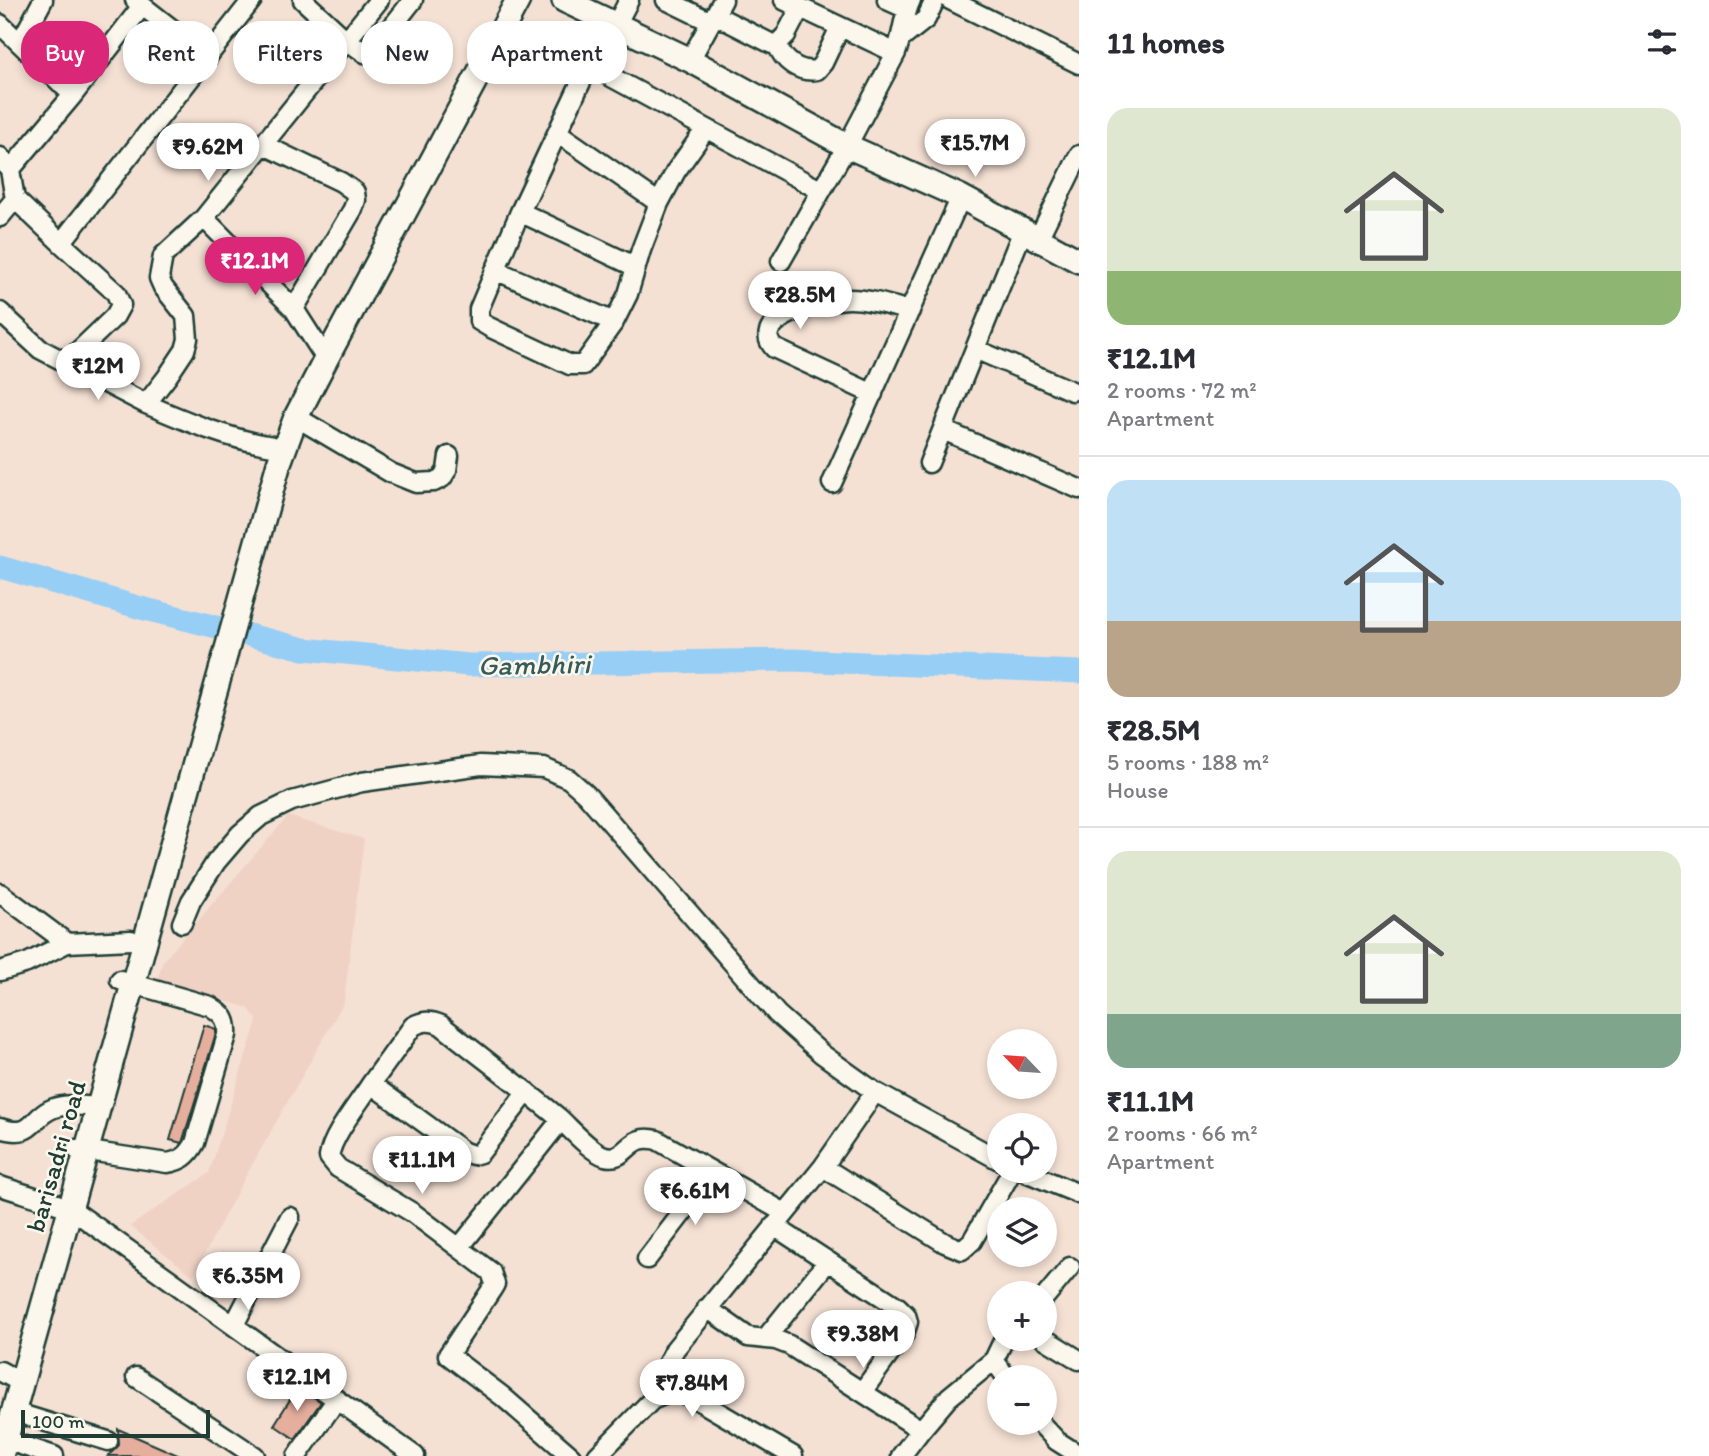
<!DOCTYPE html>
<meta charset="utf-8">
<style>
body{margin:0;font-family:Itim,sans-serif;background:#f2f2f3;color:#2b2b33;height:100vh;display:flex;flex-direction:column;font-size:26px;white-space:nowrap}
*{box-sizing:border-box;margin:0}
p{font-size:23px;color:#7c7c81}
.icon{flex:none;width:38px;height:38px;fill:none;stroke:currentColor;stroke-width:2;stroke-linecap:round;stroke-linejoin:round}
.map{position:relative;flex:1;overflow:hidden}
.details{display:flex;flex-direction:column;background:#fff;width:630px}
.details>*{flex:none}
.hud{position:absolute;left:21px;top:21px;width:665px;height:63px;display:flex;gap:14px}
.needle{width:46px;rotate:295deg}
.tools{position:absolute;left:987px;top:1029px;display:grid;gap:14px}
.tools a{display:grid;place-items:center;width:70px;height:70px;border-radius:50%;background:#fff;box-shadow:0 4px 10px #0003;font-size:35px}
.scale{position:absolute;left:21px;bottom:18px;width:189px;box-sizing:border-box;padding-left:7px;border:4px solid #1f3d34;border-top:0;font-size:19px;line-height:24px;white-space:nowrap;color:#1f3d34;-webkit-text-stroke:5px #fbf7ec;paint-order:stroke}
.price{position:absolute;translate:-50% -60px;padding:0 16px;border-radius:24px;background:#fff;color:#222;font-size:23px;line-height:46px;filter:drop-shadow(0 2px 4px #0008)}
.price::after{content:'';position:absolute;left:50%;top:42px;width:21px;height:16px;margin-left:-10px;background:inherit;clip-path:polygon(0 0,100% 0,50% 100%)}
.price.active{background:#db2777;color:#fff}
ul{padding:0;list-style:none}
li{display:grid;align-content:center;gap:14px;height:371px;padding:0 28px}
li+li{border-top:2px solid #e1e1e2}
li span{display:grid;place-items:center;height:217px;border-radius:21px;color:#555}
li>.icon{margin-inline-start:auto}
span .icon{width:126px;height:126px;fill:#fffc;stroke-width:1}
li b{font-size:30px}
h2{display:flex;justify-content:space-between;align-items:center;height:84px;padding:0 28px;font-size:30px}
.chip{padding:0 24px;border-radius:28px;background:#fff;box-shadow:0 4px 10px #0003;font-size:24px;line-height:63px}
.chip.active{background:#db2777;color:#fff}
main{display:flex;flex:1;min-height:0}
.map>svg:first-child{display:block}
</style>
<main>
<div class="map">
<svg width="1079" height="1456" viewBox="0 0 1079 1456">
<rect width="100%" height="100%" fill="#f5e1d4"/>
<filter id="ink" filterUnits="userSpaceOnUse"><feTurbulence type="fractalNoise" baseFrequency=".0143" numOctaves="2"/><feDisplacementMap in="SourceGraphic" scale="14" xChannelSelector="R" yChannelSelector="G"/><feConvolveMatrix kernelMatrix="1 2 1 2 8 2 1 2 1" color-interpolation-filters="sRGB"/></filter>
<g filter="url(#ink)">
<path fill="#f0d2c4" d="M288 816 364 839 344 1002 243 1181 193 1276 130 1226 209 1173 257 1020 248 1008 157 980 163 961Z"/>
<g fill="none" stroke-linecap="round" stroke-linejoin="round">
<path stroke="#97cef6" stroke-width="23" d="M0 567 141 608 304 649 469 665 793 660 1079 672"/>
</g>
<path fill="#e6af9d" stroke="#1f3d34" stroke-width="2" d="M204 1025 216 1029V1033L182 1143 170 1140Z
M298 1387 321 1402 295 1439 274 1425Z
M118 1429 180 1456H108L119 1445Z"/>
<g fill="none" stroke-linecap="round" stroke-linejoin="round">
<defs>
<path id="minor" d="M135 0 208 57
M303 0 346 40 365 53 377 46 413 0
M666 0 711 22
M784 0 896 53
M887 0 907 9
M950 0 1079 64
M715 15 772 44H777L786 35 800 8
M608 21 589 65 820 190
M0 24 73 95
M616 25 629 0
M902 38 926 19 935 0
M20 43 43 0
M777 44C783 61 799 73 817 70L823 63 840 27
M690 60 723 0
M589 65 520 212 479 309V321L489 327 570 365H583L614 322 628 294 641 250 659 203 676 171 705 130
M558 133 659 203
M264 145 341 182 355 192 356 200 353 209 294 309
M0 157 10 170 15 199
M10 170 73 95 142 6
M520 212 636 267
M0 217 15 199 61 243 252 0
M204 218 294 309 326 359
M1038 239 1079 155
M61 243 116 293 121 305 115 316 66 363
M781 261 847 146 896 53C903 35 903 16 911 0
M495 270 614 322
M0 312 40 349 146 404 167 377 185 350 188 339 186 316 163 287 159 278 163 256 204 218 379 0
M975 349 1072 391
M873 394 774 348C746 317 831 299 850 299 870 299 891 306 910 311
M146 404C188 422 228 439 273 446
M296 417 391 473 416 483 434 482 442 478 447 470 449 456
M943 430 1079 489
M929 463 1023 230
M832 483 961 197
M0 893 67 943
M182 923 191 901 216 862 240 834 261 816 292 801 362 782 481 765 544 768 569 779 586 794 777 1014 822 1054 875 1092 999 1160
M0 971 27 963 67 943 131 940
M371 1084 413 1026C423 1021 430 1020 441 1025 480 1056 520 1086 559 1118 570 1128 591 1152 605 1156 628 1162 627 1132 657 1140L785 1213
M527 1092 480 1153 473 1155 464 1152 371 1084C359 1103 332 1135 329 1157L338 1168 413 1213 491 1272 495 1284 492 1289 448 1355 502 1396 571 1456
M0 1128C36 1139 29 1117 54 1108 67 1103 84 1106 98 1107
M76 1149 167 1163C181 1161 188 1156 195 1143L227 1035C228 1019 223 1014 210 1006L120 980
M823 1167 945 1243 962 1250 972 1241 1012 1171
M1023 1171 1079 1194
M0 1186 70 1208 415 1456
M774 1226 898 1307 906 1315 908 1322 904 1334 862 1392
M459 1248 561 1120
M647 1259 713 1173
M1045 1297 1070 1267
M707 1308 748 1337 776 1340 789 1345 921 1430 949 1397 994 1360 1004 1339
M234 1325 290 1217
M765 1339 828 1261
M1045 1339 1079 1360
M994 1360 1006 1377
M0 1371 13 1378
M136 1377 255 1456
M662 1394 664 1370 675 1349 823 1167 875 1092
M14 1412 108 1441
M1040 1423 1057 1441 1079 1455
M6 1440 54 1456
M297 1456 337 1399
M597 1456 652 1400 671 1392 689 1395 793 1456
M901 1456 921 1430"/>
<path id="major" d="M564 0 690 60 847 146 961 197 1079 261
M1 1456 279 463 296 417 326 359 518 0"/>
</defs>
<use href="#minor" stroke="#1f3d34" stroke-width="23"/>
<use href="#major" stroke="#1f3d34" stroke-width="28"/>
<use href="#minor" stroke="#fbf7ec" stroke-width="18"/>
<use href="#major" stroke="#fbf7ec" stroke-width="23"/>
</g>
</g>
<g text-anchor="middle" stroke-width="5" stroke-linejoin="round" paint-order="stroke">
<g font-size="26" fill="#1f3d34" stroke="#fbf7ec">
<text transform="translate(56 1156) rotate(-74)" y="9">barisadri road</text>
</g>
<g font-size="28" font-style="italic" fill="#375a5b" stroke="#fbf7ec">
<text transform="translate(534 664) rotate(-1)" y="10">Gambhiri</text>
</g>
</g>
</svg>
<div class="tools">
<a><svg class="needle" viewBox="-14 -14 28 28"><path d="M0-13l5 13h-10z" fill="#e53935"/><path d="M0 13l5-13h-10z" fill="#7c7c81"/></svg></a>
<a><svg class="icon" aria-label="locate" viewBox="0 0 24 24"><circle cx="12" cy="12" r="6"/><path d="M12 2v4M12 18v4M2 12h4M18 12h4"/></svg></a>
<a><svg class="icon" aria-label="layers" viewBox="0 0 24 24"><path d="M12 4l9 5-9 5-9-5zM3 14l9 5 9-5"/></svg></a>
<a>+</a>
<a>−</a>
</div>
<div class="scale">100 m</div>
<b class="price" style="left:975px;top:179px">₹15.7M</b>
<b class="price" style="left:208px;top:183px">₹9.62M</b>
<b class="price active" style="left:255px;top:297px">₹12.1M</b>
<b class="price" style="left:800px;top:331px">₹28.5M</b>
<b class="price" style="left:98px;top:402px">₹12M</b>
<b class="price" style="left:422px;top:1196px">₹11.1M</b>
<b class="price" style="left:695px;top:1227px">₹6.61M</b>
<b class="price" style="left:248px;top:1312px">₹6.35M</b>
<b class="price" style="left:863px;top:1370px">₹9.38M</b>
<b class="price" style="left:297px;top:1413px">₹12.1M</b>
<b class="price" style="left:692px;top:1419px">₹7.84M</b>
<div class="hud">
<a class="chip active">Buy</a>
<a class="chip">Rent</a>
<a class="chip">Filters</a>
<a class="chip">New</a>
<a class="chip">Apartment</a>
</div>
</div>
<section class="details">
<h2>11 homes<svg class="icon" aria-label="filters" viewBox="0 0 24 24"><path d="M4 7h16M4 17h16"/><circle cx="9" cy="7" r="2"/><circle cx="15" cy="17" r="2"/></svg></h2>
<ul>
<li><span style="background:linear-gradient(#dfe7d0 75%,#8fb573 0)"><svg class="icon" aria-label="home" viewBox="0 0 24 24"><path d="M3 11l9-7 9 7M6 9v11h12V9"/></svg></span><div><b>₹12.1M</b><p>2 rooms · 72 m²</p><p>Apartment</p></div></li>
<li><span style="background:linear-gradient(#bfe0f5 65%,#b9a48a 0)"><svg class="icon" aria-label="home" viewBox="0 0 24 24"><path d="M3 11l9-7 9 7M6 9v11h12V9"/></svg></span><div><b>₹28.5M</b><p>5 rooms · 188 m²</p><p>House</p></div></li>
<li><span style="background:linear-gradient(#dfe7d0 75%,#7fa58c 0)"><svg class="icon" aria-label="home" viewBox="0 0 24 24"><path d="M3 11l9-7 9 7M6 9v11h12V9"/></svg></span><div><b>₹11.1M</b><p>2 rooms · 66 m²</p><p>Apartment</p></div></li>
</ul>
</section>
</main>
